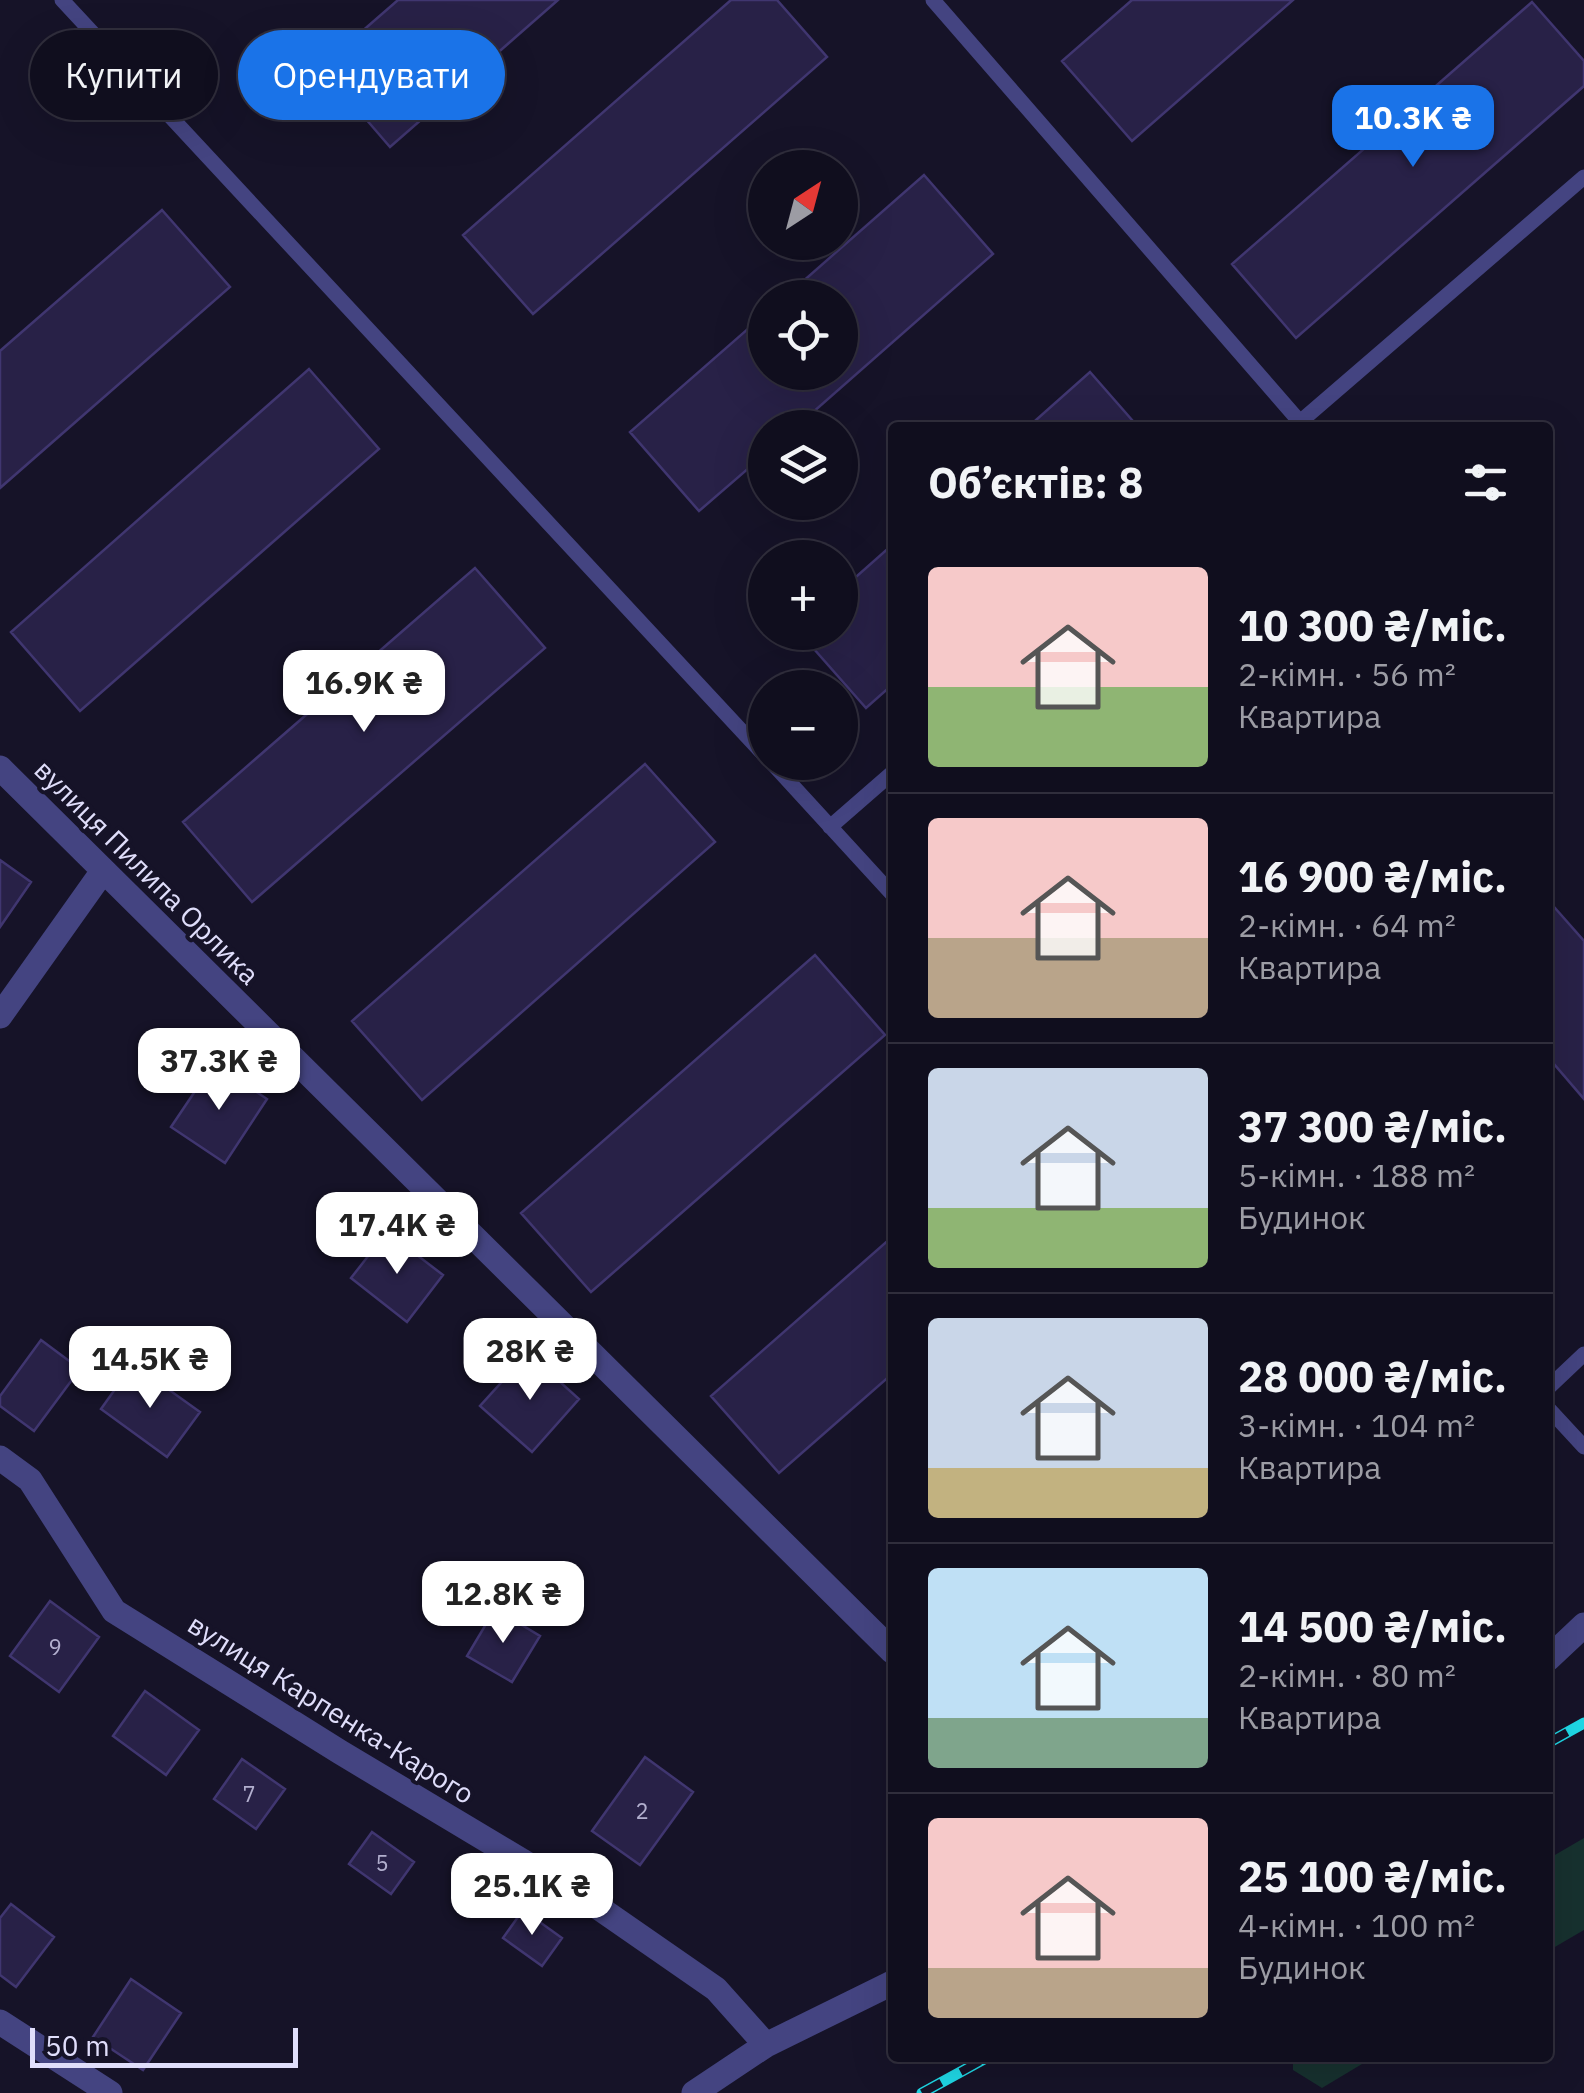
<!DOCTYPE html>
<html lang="uk">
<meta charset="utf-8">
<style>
body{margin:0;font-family:"IBM Plex Sans",sans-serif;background:#1e1c2b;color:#f1f3f6;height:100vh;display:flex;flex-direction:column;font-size:38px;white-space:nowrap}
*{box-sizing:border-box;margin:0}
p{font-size:32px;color:#9c9ca4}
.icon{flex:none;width:55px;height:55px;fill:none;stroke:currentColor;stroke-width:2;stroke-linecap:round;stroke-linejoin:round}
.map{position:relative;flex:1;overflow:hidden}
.panel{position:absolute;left:888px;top:422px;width:665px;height:1640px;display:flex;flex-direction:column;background:#100e1e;border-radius:10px;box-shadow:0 10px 40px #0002,0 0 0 2px #302e3c}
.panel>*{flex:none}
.hud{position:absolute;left:30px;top:30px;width:708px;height:90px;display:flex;gap:20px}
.needle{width:65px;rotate:36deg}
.tools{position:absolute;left:748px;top:150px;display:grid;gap:20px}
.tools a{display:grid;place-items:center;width:110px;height:110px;border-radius:50%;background:#100e1e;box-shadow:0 10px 40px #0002,0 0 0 2px #302e3c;font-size:50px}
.scale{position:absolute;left:30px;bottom:25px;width:268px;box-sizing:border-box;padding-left:10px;border:5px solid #e0defb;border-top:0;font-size:28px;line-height:35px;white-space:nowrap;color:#e0defb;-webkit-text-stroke:8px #161328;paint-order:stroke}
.price{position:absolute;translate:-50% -85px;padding:0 22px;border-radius:20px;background:#fff;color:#222;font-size:32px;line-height:65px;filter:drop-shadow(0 2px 5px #0008)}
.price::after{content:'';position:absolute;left:50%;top:60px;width:30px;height:22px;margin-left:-15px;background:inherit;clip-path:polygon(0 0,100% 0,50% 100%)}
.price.selected{background:#1a73e8;color:#fff}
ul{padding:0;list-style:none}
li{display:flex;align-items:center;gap:30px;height:250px;padding:0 40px}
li+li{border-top:2px solid #302e3c}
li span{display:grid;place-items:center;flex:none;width:280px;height:200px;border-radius:10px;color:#555}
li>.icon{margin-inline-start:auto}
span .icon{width:120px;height:120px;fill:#fffc;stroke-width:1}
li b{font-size:42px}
h2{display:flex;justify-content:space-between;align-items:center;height:120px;padding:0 40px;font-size:42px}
.tag{padding:0 35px;border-radius:45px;background:#100e1e;box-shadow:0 10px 40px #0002,0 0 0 2px #302e3c;font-size:35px;line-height:90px}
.tag.selected{background:#1a73e8;color:#fff}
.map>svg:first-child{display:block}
</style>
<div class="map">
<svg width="1584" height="2093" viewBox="0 0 1584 2093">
<rect width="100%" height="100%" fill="#161328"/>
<path fill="#17312f" d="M1584 1838V1930L1548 1951V1859Z
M1293 2058H1372L1322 2088 1293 2070Z"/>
<path fill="#282147" stroke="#403670" stroke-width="2.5" d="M398 0H558L390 147 321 67Z
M731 0H777L827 57 533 314 463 235Z
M1132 0H1293L1132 141 1062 61Z
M1532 2 1584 61V86L1296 338 1232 264Z
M924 175 993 254 795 428H765V454L699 511 630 432 765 314V372H840V298H784Z
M162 210 230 287 0 488V351Z
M309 369 379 449 80 711 11 632Z
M1090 372 1139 428H1027Z
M892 545V685L866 708 799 632H840V591Z
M475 568 545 648 252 902 183 822Z
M645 764 715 842 422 1100 352 1021Z
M0 860 31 882 0 927Z
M1555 908 1584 941V1099L1548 1057V915Z
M815 955 885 1035 591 1292 521 1213Z
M214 1063 267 1099 225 1163 171 1127Z
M387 1232 443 1275 407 1322 351 1278Z
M892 1237V1374L779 1473 711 1396Z
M41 1340 80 1369 34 1431 0 1406V1396Z
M528 1353 579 1399 532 1452 480 1406Z
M133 1364 200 1412 167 1457 101 1409Z
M50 1601 99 1637 59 1692 10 1656Z
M495 1609 540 1636 512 1682 467 1656Z
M145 1691 199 1730 166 1775 113 1736Z
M645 1757 693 1792 640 1865 592 1831Z
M242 1759 285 1789 256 1829 214 1799Z
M372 1832 414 1862 391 1894 349 1864Z
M11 1904 54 1937 16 1987 0 1975V1918Z
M523 1910 562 1938 542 1966 503 1938Z
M131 1979 181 2013 143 2070 93 2037Z"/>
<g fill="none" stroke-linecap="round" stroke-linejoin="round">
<path stroke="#444481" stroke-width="15" d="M62 0 765 756
M933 0 1300 422
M1293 428 1584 177
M771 762 892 894
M830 827 892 773
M1548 1388 1584 1354
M1548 1408 1584 1447"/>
<path stroke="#444481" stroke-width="25" d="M0 768 892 1651
M0 1016 103 871
M0 1458 30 1480 114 1611 340 1752 592 1903 716 1989 766 2045
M1548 1659 1584 1625
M0 2022 110 2093
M694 2093 766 2045 892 1983"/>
<defs>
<path id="rail" d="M1548 1743 1584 1723
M922 2093 986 2058"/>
</defs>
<use href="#rail" stroke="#1fd8e6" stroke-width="11"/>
<use href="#rail" stroke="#161328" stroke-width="8" stroke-dasharray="22" stroke-linecap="butt"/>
</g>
<g text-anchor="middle" stroke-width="8" stroke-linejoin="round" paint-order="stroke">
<g font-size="22" fill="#b2afce">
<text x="55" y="1655">9</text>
<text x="249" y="1802">7</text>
<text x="642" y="1819">2</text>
<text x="382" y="1871">5</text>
</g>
<g font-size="28" fill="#e0defb" stroke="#161328">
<text transform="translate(147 872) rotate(45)" y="10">вулиця Пилипа Орлика</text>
<text transform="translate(331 1709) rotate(32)" y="10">вулиця Карпенка-Карого</text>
</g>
</g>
</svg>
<div class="tools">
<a><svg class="needle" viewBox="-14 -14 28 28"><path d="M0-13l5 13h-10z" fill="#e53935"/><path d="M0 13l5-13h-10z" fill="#9c9ca4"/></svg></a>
<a><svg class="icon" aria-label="locate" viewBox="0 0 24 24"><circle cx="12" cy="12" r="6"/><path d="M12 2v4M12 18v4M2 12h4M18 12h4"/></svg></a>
<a><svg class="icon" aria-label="layers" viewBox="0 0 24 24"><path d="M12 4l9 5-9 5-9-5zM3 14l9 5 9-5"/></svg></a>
<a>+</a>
<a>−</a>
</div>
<div class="scale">50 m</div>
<b class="price selected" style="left:1413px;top:170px">10.3K ₴</b>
<b class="price" style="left:364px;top:735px">16.9K ₴</b>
<b class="price" style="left:219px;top:1113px">37.3K ₴</b>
<b class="price" style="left:397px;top:1277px">17.4K ₴</b>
<b class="price" style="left:530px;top:1403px">28K ₴</b>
<b class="price" style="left:150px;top:1411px">14.5K ₴</b>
<b class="price" style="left:503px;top:1646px">12.8K ₴</b>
<b class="price" style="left:532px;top:1938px">25.1K ₴</b>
<div class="hud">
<a class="tag">Купити</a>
<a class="tag selected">Орендувати</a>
</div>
<section class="panel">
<h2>Об’єктів: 8<svg class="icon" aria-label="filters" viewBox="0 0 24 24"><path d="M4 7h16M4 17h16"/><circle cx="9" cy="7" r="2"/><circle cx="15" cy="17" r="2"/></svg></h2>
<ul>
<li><span style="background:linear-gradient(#f6c9c9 60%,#8fb573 0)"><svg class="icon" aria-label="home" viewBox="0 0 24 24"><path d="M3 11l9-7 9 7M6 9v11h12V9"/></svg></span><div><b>10 300 ₴/міс.</b><p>2-кімн. · 56 m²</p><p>Квартира</p></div></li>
<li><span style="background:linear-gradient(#f6c9c9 60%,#b9a48a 0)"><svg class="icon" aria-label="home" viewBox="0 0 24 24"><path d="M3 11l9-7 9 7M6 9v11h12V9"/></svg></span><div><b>16 900 ₴/міс.</b><p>2-кімн. · 64 m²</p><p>Квартира</p></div></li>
<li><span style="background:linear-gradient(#c9d6e8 70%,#8fb573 0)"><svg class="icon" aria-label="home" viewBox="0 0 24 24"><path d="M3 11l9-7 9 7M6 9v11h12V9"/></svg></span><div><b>37 300 ₴/міс.</b><p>5-кімн. · 188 m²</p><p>Будинок</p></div></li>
<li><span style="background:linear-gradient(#c9d6e8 75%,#c2b280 0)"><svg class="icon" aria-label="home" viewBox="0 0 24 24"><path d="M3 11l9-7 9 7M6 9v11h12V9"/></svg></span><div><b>28 000 ₴/міс.</b><p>3-кімн. · 104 m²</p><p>Квартира</p></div></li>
<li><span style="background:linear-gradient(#bfe0f5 75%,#7fa58c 0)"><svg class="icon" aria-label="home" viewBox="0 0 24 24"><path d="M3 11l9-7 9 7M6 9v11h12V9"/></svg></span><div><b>14 500 ₴/міс.</b><p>2-кімн. · 80 m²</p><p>Квартира</p></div></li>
<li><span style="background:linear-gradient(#f6c9c9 75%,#b9a48a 0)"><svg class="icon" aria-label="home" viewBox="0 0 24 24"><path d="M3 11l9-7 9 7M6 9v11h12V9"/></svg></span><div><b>25 100 ₴/міс.</b><p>4-кімн. · 100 m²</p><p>Будинок</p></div></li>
</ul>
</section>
</div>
